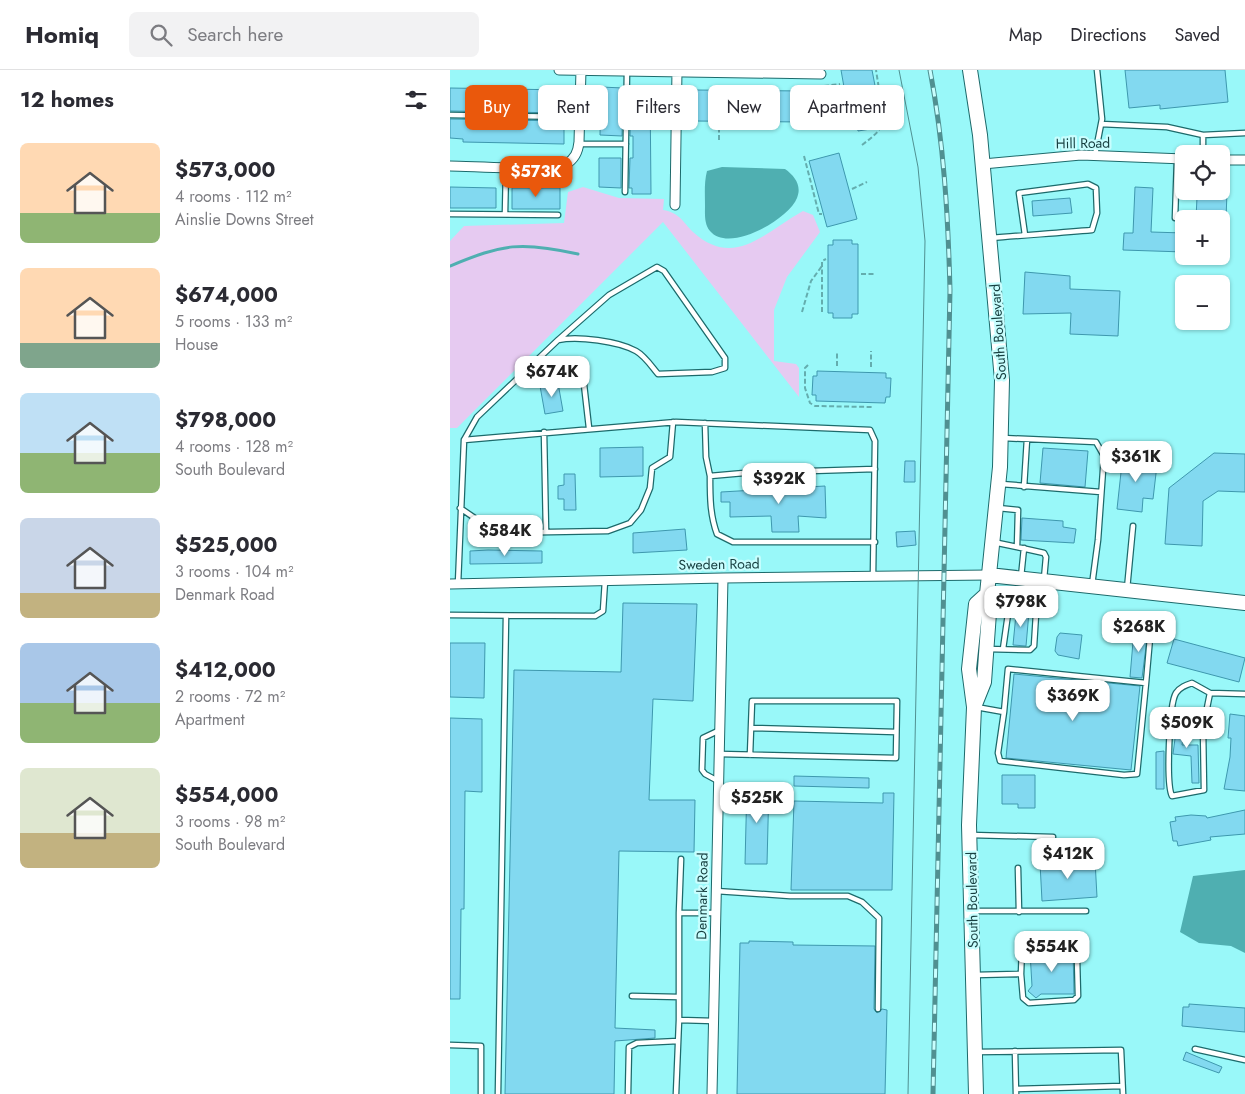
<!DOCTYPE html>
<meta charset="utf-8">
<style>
body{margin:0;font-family:Jost,sans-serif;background:#f2f2f3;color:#2b2b33;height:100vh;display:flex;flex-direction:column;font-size:19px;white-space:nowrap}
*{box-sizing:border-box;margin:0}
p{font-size:16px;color:#7c7c81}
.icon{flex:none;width:28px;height:28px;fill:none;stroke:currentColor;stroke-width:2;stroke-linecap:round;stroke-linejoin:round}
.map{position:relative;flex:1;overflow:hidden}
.panel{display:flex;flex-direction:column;background:#fff;width:450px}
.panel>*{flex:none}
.banner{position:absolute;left:15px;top:15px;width:475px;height:45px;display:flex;gap:10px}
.fabs{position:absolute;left:725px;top:75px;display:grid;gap:10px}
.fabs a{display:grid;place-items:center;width:55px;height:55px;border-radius:8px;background:#fff;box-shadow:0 1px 4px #0004;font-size:25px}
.price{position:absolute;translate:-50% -42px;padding:0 11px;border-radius:10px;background:#fff;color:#222;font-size:16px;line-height:32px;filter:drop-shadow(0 1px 2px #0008)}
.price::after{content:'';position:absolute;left:50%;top:30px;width:15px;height:11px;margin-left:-8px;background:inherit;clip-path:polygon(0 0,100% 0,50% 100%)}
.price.active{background:#ea580c;color:#fff}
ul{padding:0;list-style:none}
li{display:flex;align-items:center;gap:15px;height:125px;padding:0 20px}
li span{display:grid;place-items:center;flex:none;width:140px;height:100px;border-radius:8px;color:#555}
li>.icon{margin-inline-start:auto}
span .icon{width:60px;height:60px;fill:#fffc;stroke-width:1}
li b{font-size:21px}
h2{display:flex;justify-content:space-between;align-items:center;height:60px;padding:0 20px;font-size:21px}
.chip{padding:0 18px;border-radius:8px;background:#fff;box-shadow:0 1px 4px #0004;font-size:18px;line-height:45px}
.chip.active{background:#ea580c;color:#fff}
header{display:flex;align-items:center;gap:30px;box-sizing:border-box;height:70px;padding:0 25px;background:#fff;border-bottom:1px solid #e1e1e2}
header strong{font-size:24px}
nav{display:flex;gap:28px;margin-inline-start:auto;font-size:18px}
.search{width:350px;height:45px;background:#f2f2f3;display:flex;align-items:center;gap:12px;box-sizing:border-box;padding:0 18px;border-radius:8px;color:#7c7c81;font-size:19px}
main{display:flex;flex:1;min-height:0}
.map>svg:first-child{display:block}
</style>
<header>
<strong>Homiq</strong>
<div class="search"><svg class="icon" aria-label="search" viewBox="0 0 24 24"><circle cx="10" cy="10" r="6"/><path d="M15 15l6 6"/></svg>Search here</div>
<nav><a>Map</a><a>Directions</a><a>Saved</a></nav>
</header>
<main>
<section class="panel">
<h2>12 homes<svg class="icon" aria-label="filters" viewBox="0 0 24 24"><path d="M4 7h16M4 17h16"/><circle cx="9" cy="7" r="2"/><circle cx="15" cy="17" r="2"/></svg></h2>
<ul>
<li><span style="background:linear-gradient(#ffd9b3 70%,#8fb573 0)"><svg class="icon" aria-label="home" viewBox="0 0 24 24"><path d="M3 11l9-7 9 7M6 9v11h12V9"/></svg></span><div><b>$573,000</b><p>4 rooms · 112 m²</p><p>Ainslie Downs Street</p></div></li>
<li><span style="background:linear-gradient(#ffd9b3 75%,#7fa58c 0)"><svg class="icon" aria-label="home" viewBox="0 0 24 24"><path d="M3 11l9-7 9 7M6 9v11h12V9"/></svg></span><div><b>$674,000</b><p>5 rooms · 133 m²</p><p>House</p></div></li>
<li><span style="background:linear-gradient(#bfe0f5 60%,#8fb573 0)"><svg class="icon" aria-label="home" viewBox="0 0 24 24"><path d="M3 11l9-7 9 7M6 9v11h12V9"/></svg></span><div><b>$798,000</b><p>4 rooms · 128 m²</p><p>South Boulevard</p></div></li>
<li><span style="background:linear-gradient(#c9d6e8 75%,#c2b280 0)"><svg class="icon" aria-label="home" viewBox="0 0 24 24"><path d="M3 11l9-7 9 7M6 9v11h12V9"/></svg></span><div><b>$525,000</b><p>3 rooms · 104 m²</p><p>Denmark Road</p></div></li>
<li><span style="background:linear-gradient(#a9c7e8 60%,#8fb573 0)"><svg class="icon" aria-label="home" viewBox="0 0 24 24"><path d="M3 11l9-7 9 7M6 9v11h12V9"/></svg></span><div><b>$412,000</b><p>2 rooms · 72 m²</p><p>Apartment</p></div></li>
<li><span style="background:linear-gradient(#dfe7d0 65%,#c2b280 0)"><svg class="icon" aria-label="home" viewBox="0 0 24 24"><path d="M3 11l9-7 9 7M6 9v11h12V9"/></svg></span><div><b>$554,000</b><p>3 rooms · 98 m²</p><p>South Boulevard</p></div></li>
</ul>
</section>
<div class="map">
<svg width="795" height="1024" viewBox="0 0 795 1024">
<rect width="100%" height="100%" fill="#99f8f9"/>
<path fill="#e6caf1" d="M133 117 169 128 214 129 213 140C230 143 232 151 243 162 285 200 316 161 353 141L363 145 370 162 337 207 324 240V291L346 294 349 298V327L213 152 7 358H0V171L14 156 114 153 118 122Z"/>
<path fill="#4fafb1" d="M272 97 335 99C345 106 352 116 347 128 339 149 279 184 260 161 254 154 255 144 255 136 255 124 254 113 257 101Z
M795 800V883L781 876 749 873 730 862 743 806Z"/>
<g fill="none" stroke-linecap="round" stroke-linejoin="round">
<path stroke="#4fafb1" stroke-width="3" d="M0 196C53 174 71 171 128 184"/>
</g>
<path fill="#82d9f0" stroke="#3e98ae" d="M391 0H422L432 52 426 53 427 58 408 61 407 56 401 57Z
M675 0H775L778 32 710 39V35L679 38Z
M151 17 173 18 172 66 150 65Z
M0 18 115 20V41L114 43 0 41Z
M181 18H200L201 124H182V118H179L180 88H183V66H180Z
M246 20 355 21 354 52 245 51Z
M0 49 114 51V74L13 72V69L0 68Z
M389 83 407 149 377 157 359 91Z
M149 88H171V118L149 117Z
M0 117 46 118V138H0Z
M685 117 703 118 701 162 734 163V182L673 180 674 163H683Z
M62 118H110V139H62Z
M750 121 777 122 776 149H746L747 127 750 128Z
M620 128 622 143 583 146 582 131Z
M383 170H402V174H408V244H402V248H383V243H378V175H383Z
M575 202 620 206V219L670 221 668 266 620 264 621 243 573 244Z
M367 301 436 303V308H441L440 327H436L435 333 366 331V325H362L363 306H367Z
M108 313 113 341 95 344 90 316Z
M193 377V406L150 407V378Z
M593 378 638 381 635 417 590 413Z
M764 383 795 384V422L768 421 753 431 752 476 715 474 719 418Z
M673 384 698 387 700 395H707L703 429 693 428 692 442 667 439Z
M455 391H465V412H454Z
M114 404H125L126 440H114V429H108V416L114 415Z
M375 416 376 448 348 446 349 462H322L321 446 280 447V432H271V422Z
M572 448 613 451V457L626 459 624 473 571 470Z
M235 459 237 480 183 483V463Z
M465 461 466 475 447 477 446 462Z
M38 480 92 481V493L20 494V481Z
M173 533 247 534 243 631 203 629 199 730H245L244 782 169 781 165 958 205 960V968L165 971 164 1024H55L64 600 171 602Z
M571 540 579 542 576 576 563 575 566 544Z
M684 560 698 561 692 608 680 607Z
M610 563 632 565 629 589 608 585 605 581 607 567Z
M724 569 795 588 789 612 717 593Z
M0 573H35L34 628 0 627Z
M564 604 690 616 681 700 556 688Z
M780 644 795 646V721L774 719 780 687 781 668H778Z
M728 646 736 647 732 675H748L749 713H742L741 686 723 684Z
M0 648 32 649V722L15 721 14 839H11L10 929H0Z
M714 681V719H706V682Z
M552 705H585V738H568V734H552Z
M344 706 419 708V718L344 716Z
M297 713 319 714 317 794H295Z
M433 723H444L442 820H341L344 731 433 733Z
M795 740V764L760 767 761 770 728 776 727 771H723L720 752 726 751 725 747 741 745 756 746 757 748Z
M645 790 647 827 592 831 590 793Z
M299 871 343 872V875L425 876 424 939 427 943 432 939 437 940 435 1024H287L290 873H299Z
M623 881 624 924H591L586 928 578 921 582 916 580 882Z
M739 934 795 938V962L732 956 733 937H739Z
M736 982 772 997 769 1003 733 990Z"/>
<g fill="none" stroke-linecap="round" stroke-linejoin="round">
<defs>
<path id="lane" d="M0 45 130 47
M651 54 717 57 753 65V84
M753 65 795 63
M129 74H176
M645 85 652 49 647 0
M175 122 177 0
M0 144 108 145
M55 144 56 98
M725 148 727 89
M541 168C575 165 609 163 642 160L647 143 646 118 638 114 569 123 575 165
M132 297 139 358
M255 353 256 387 260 406
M94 362 96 462
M553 368 646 372 654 386 648 470 642 515
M14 370 226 352 420 360 425 371 423 506
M551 414 651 422
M574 417 577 369
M10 438 32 453 51 463 158 461 180 453 191 440 200 418 202 398 220 387 223 352
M548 438 568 440 567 477 594 483 596 487 594 509
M425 472H283L267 464C260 445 260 427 260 406L294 403 425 399
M543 472 567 477
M571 507 574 478
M8 514 14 370 27 347 108 270C128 266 168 271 186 281 195 286 202 297 208 304L262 302 275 298V288L214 201 207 197 159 225 108 270
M677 519 683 456
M542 543 558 544
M0 545 145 546 153 541 155 511
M537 579 580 580 584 576 588 512
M553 579 558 544 572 535 587 532
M696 613 700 568
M760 623 753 658 754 720 722 726C716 714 719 634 726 623 730 617 736 615 742 613L760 623 795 624
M526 637 554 642 558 599 696 613 687 704 674 705 550 691 548 683 554 642
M301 658 446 662
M269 684 446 688 447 631H302L300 685
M268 711 255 704 252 700 253 668 270 660
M521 765 603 767
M568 798 569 842
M266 821 340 826H398L412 832 429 848 428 939
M523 841H636
M229 843 231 789
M571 904 572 877
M525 905 571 904 573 928 579 933 624 930 628 926 627 888
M182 926 229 927
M229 950V843H266
M0 975 31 976V1024
M745 979 795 990
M565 981 566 1024
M526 982 671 980 673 1024
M566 1019 672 1016
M48 1024 56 546
M178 1024 179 977 187 973 228 971
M226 1024 229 950 264 951"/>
<path id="street" d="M109 0 371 4
M771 90H795
M533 94 631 85 734 89
M0 96C22 96 101 102 116 94 125 89 128 82 129 72L131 0
M225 135 227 0
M0 514 273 508 539 505
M262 1024 273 508"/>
<path id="secondary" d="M520 0 530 65 552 310 550 397 537 524 539 543 534 612 524 637
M539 505 795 533
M526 1024 519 755 524 637 519 599 526 534 537 524"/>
</defs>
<use href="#lane" stroke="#1d6a6b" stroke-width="7"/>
<use href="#street" stroke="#1d6a6b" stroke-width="11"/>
<use href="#secondary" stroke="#1d6a6b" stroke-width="16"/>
<path stroke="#64adae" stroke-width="2" stroke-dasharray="5 2.5" stroke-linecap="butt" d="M374 16 390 14
M242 54H247
M269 70V54
M412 75C421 68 430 62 434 51L426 0
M354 86 369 144H372
M402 119 417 112
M411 204H426
M352 242 361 211 372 196
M372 242V191L376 189
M358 295 355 298V318L360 333 365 336 422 337
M387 296V281
M421 297V281"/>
<use href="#lane" stroke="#fff" stroke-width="4.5"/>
<use href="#street" stroke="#fff" stroke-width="9"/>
<use href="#secondary" stroke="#fff" stroke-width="14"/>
<path stroke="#509091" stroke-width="1" d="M449 0 468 97 475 171 458 1024"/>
<defs>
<path id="rail" d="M480 0C494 74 498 145 500 220L483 1024"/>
</defs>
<use href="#rail" stroke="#509091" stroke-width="5"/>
<use href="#rail" stroke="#c8fefe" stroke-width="3" stroke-dasharray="9" stroke-linecap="butt"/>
</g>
<g text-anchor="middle" stroke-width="4.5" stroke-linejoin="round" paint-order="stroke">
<g font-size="14" fill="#173f40" stroke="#c8fefe">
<text transform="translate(633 73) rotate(-1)" y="5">Hill Road</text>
<text transform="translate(548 262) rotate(-94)" y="5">South Boulevard</text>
<text transform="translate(269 494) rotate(-1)" y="5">Sweden Road</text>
<text transform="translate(252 826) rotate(-89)" y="5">Denmark Road</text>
<text transform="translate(522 830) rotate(-91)" y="5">South Boulevard</text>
</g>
</g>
</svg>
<div class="fabs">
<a><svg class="icon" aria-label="locate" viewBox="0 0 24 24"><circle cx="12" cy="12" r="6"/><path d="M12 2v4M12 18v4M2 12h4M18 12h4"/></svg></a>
<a>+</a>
<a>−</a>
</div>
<b class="price active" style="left:86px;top:128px">$573K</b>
<b class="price" style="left:102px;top:328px">$674K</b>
<b class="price" style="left:686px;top:413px">$361K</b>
<b class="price" style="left:329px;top:435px">$392K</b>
<b class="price" style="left:55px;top:487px">$584K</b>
<b class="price" style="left:571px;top:558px">$798K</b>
<b class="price" style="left:689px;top:583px">$268K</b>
<b class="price" style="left:623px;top:652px">$369K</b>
<b class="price" style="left:737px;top:679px">$509K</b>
<b class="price" style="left:307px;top:754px">$525K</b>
<b class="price" style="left:618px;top:810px">$412K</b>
<b class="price" style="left:602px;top:903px">$554K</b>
<div class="banner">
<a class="chip active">Buy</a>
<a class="chip">Rent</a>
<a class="chip">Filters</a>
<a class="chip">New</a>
<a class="chip">Apartment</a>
</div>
</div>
</main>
